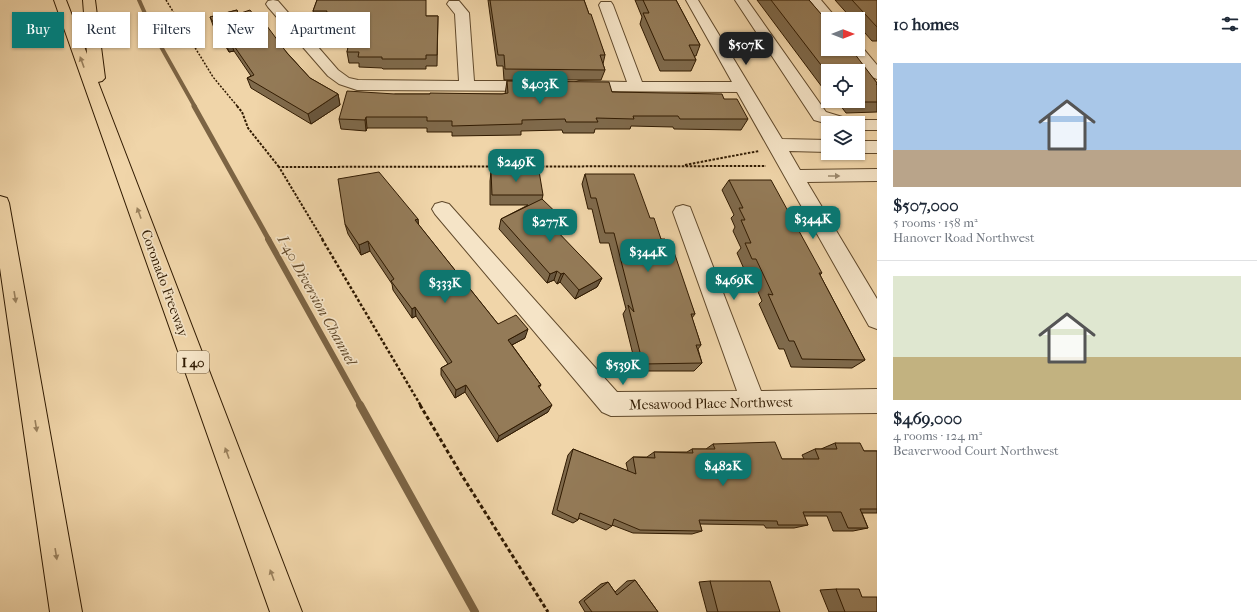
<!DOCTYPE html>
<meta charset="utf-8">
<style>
body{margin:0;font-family:"IM FELL French Canon",serif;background:#f2f2f3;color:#1f2937;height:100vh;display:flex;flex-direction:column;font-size:15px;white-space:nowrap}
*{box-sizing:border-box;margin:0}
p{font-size:13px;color:#747a83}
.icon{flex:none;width:22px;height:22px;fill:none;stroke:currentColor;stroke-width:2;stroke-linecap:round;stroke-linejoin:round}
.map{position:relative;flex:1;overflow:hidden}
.details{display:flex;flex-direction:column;background:#fff;width:380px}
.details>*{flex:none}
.banner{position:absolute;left:12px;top:12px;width:380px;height:36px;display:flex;gap:8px}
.needle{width:26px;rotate:90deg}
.fabs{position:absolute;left:821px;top:12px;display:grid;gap:8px}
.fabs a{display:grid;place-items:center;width:44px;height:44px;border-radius:0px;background:#fff;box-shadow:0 1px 3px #0004;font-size:20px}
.price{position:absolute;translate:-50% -34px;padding:0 9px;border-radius:8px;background:#0f766e;color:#fff;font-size:13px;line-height:26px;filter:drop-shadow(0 1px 2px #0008)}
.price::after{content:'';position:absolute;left:50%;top:24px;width:12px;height:9px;margin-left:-6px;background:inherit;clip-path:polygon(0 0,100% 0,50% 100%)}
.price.selected{background:#222;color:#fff}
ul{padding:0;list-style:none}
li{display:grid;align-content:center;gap:8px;height:212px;padding:0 16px}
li+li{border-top:1px solid #e0e1e3}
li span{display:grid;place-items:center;height:124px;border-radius:0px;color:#555}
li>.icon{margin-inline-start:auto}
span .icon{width:72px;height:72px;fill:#fffc;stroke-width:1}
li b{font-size:17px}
h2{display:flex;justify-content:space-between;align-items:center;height:48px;padding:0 16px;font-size:17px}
.tag{padding:0 14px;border-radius:0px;background:#fff;box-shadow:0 1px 3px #0004;font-size:14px;line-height:36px}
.tag.selected{background:#0f766e;color:#fff}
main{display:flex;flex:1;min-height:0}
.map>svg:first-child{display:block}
</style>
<main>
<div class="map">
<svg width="877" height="612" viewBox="0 0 877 612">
<rect width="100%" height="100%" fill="#f0d5a9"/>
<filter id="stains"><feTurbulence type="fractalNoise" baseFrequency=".005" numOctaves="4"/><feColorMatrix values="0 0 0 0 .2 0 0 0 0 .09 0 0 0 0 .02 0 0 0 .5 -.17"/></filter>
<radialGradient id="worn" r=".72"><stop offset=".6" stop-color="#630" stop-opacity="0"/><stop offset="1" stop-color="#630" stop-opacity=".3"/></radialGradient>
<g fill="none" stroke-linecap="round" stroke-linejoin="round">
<path stroke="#7c6444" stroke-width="4" d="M139 0 155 36 195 107"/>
<path stroke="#7c6444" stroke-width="5" d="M194 106 269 240"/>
<path stroke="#7c6444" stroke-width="6" d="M268 239 361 406"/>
<path stroke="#7c6444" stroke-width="8" d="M360 405 475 612"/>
<defs>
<path id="minor" d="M273 0 278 1 338 70 349 78 358 80 459 81 455 14 447 4 449 1H459L469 13 474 81H535L540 83 543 86 540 89 535 91 357 90 339 84 328 76 268 7 266 4 268 1Z
M686 0H698L782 139 828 140V152L789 151 800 170 877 169V181L807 182 877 299V329L869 326 737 92 579 91 574 89 571 86 574 83 579 81 627 82 599 5 601 2H611L613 5 642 82H732Z
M735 0H747L826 112 849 119 851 123 858 120H877V130H858V123L828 124 814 120Z
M808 0H821L837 19H828V23L825 22Z
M858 45 861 46 877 65V79L872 77 849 49H858Z
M858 141H877V153H858Z
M442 202 449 204 617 392 737 391 673 212 676 207 683 205 690 207 761 391 877 389V413L611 416 602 412 435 214 432 209 435 204Z"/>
<path id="highway" d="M54 0H66L87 54 83 0H95L105 78 102 81 98 82 302 612H270Z
M0 196 7 198 9 203 82 612H50L0 268Z"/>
</defs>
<use href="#minor" stroke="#60492b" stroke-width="2"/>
<use href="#highway" stroke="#301a01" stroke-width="2"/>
<path stroke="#301a01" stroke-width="1.5" stroke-dasharray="2 1.5" stroke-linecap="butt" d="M166 0 213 77 238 107"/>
<path stroke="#301a01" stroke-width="2" stroke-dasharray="2.5 1.5" stroke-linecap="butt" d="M237 106 242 112 248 128 279 167
M685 165 759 151
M323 240 279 167 766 166"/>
<path stroke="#301a01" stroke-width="2.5" stroke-dasharray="3 2" stroke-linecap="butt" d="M322 239 421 406"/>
<path stroke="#301a01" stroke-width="3" stroke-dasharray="4 2.5" stroke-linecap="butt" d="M420 405 461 474 548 612"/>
<use href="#minor" fill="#f5e4c7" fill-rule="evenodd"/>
<use href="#highway" fill="#f0d5a9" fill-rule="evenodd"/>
</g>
<path fill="#7f6a4c" stroke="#301a01" d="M317 0 426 16H438L437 66H426V69H383L382 68 359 67V63H349L347 52 350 39H338L337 32H326L324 22 315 21 313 11Z
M488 0H584L589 14 605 55 603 64 605 70 601 80H504L503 66H497Z
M635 0H676L700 45 696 56H694L696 60 691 71H660L640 24 642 17Z
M757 0H809L877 83V112L846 113 837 101H858L828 71V95Z
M835 0H877V41H872L858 25V19H852Z
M237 10 238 14 260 23 310 78 338 94 340 105 311 124 251 88 247 78 251 76 234 51 229 52 214 28 210 17Z
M507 81 612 92 724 99 748 119 741 130 674 129 673 127 631 126 630 129H595L594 133H563L562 130 521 131V135L452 136V132H427V128H367L366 131 341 129 339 119 395 94H505Z
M491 171 543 195 542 199 563 232 559 234 602 278 597 287 575 299 560 282 557 284 554 280 547 283 499 229 501 219 528 205H490V181Z
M585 174 650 218 661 239 670 252 695 314 692 318 701 345 698 349 702 363 694 371H637L623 314 626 309 609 243H600L592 209H588L582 184Z
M729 180 822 273 820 275 865 360 852 368 791 367 784 349H779L759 304 762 301 748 269H744L737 253 741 248 733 231 735 227 731 218 734 215 722 190Z
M418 219V224L498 324 525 338 512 345 541 385 539 388 548 412 497 442 465 392 455 398 441 375V368L448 364 416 316 412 318 393 290 392 284 370 251 361 255 348 234 345 224Z
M835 443 864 451H877V513H862L868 528 853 531H833L827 516H804L808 525 794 528H766L764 525 700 524 702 531 692 534 633 533 612 525V526L606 530 578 518V520L573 523 552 514 568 455 573 449 628 471 626 463 633 457H647L654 452H687L692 449H706L713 444 782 459H804L802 455 815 449H821Z
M635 580 658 612H585L579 602 601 584 608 582 615 592 627 581Z
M710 581 780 612H707L699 582Z
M836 589 862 597 877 612H829L820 590Z"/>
<path fill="#68563e" stroke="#301a01" d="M230 40 234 51 229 52 225 41Z
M338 94 340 105 311 124 308 114Z
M366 117 367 128 366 131 365 120Z
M418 219 419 229 415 220Z
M566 222 563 232 551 238 554 228Z
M368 241 370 251 361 255 359 245Z
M557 271 554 280 547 283 550 274Z
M564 273 560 282 557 284 561 274Z
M602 278 597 287 575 299 579 290Z
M415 307 416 316 412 318V309Z
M528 329 525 338 506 348 508 340Z
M466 385 465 392 455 398 456 390Z
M552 405 548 412 497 442 499 436Z"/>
<path fill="#947b58" stroke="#301a01" d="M317 0H426V16H438L437 55H426V59H382V57H358L359 52H347L352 28H336L337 22H324L327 11H313Z
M490 0H584L589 14H591L605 55H600L605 70 505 69 504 55H498Z
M643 0H676L700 45H689L696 60H664L643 13H649Z
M771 0H809L828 22V49H851L877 83V84H876L877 85V102H854V101H858V71H828V74Z
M852 0H877V27Z
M237 10 238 14 250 10 260 23 264 22 287 53 310 78 338 94 308 114 247 78 254 75 230 40 225 41 210 17Z
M507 81 609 82 612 92 722 94 724 99H737L748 119H680L678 116H633L634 119 596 118 598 122H566L565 119 522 120V124L452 126V121H427V117H366L365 120 339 119 347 91 395 94H430V93L502 94 508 93Z
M491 171H539L543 195H492Z
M379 172 418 219 415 220 498 324 516 315 528 329 508 340 541 385 538 386 552 405 499 436 466 385 456 390 441 368 452 362 415 307 412 309 391 281 394 279 368 241 359 245 345 224 338 179Z
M585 174H634L650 218H654L661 239H665L670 252H674L695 314H691L701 345H696L702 363 643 364 628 305 634 312 614 233H605L596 198H591Z
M729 180H771L822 273H819L865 360 802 359 794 341H789L768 294 773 295 756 259H752L745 243H751L741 220H745L739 208H743Z
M542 199 566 222 554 228 602 278 579 290 564 273 561 274 557 271 550 274 501 219Z
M775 442 782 459H819L815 449H837L835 443H860L864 451H877V509H860L868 528H848L841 512H803L808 525H778L777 521 699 520 702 531 640 530 614 519 612 526 580 513 578 520 557 510 573 449 636 474 633 457 655 458 654 452 693 453 692 449H715L713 444Z
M635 580 658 612H592L584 601 608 582 617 595Z
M710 581H770L780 612H718Z
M836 589H859L862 597H877V612H845Z"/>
<defs><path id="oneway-solid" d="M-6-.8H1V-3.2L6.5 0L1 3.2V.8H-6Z"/></defs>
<g fill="#9a815d">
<use href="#oneway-solid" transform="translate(82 62) rotate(-110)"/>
<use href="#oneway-solid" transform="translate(139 213) rotate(-110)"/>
<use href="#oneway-solid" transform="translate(15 297) rotate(81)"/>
<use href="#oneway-solid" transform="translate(36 426) rotate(81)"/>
<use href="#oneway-solid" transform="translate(227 453) rotate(-110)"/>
<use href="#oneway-solid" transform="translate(56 554) rotate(81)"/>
<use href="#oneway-solid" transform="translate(272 575) rotate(-110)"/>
</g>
<use fill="#9c896e" href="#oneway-solid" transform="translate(834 176)"/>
<g text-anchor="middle" stroke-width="3.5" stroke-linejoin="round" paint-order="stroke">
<rect fill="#f5e4c7" stroke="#6b573c" stroke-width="1" x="177" y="351" width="32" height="22" rx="3"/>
<g font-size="13" font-weight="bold" fill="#301a01">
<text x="193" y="367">I 40</text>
</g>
<g font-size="14" fill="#301a01" stroke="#f5e4c7">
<text transform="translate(165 283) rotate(70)" y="5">Coronado Freeway</text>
<text transform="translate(711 403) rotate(-1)" y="5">Mesawood Place Northwest</text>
</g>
<g font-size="15" font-style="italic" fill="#634b2d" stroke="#f5e4c7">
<text transform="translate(317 300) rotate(61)" y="5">I-40 Diversion Channel</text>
</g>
</g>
<rect width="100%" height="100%" filter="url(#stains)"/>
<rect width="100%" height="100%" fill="url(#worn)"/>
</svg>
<div class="fabs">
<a><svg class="needle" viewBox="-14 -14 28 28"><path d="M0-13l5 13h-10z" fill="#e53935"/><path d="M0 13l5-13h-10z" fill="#747a83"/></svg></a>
<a><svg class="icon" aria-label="locate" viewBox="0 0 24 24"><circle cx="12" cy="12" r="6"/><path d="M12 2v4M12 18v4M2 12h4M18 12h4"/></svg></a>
<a><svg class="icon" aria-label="layers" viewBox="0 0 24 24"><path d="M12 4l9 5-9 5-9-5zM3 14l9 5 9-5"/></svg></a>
</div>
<b class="price selected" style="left:746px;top:66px">$507K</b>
<b class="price" style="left:540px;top:105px">$403K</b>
<b class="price" style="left:516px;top:183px">$249K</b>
<b class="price" style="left:813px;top:240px">$344K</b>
<b class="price" style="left:550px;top:243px">$277K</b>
<b class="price" style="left:648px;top:273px">$344K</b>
<b class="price" style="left:734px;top:301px">$469K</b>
<b class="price" style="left:445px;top:304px">$333K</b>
<b class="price" style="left:623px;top:386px">$539K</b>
<b class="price" style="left:723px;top:487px">$482K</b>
<div class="banner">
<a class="tag selected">Buy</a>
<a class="tag">Rent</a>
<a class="tag">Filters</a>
<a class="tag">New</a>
<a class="tag">Apartment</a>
</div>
</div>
<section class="details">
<h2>10 homes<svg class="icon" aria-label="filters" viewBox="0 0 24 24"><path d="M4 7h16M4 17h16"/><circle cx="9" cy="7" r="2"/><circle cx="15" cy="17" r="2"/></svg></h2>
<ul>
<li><span style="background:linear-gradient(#a9c7e8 70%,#b9a48a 0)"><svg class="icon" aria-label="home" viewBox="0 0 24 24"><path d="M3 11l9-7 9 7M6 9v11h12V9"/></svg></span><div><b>$507,000</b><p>5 rooms · 158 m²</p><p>Hanover Road Northwest</p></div></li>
<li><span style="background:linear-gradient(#dfe7d0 65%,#c2b280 0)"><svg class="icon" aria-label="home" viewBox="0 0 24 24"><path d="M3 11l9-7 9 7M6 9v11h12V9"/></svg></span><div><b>$469,000</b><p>4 rooms · 124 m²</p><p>Beaverwood Court Northwest</p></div></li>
</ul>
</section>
</main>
